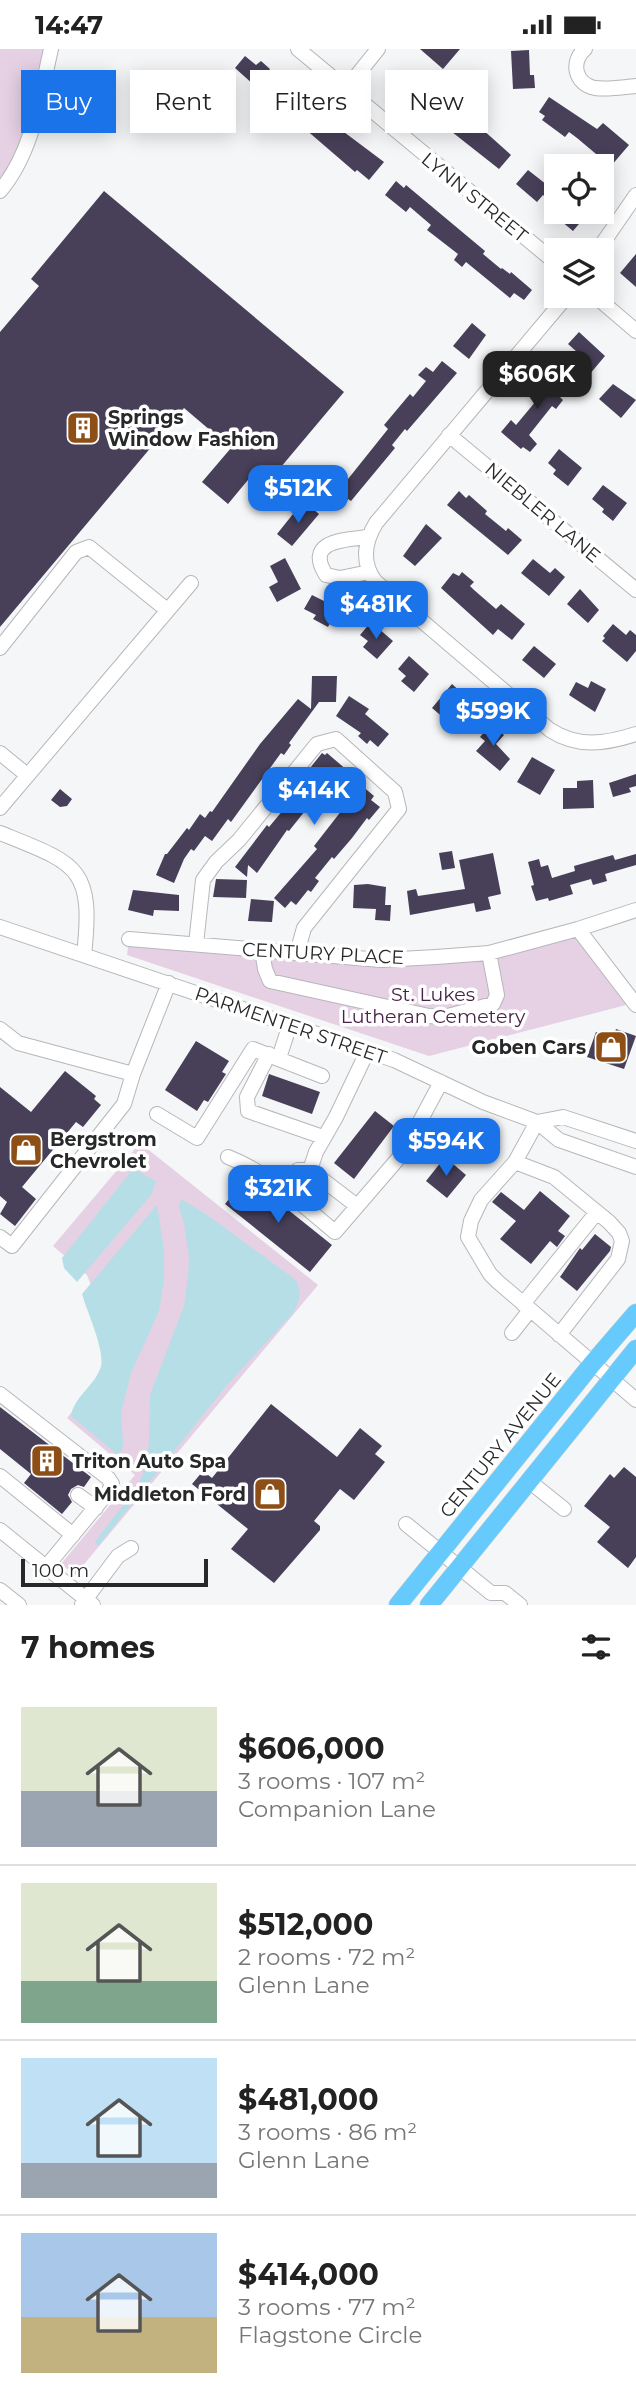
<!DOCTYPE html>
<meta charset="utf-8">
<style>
body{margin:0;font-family:Montserrat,sans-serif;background:#f6f6f6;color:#222;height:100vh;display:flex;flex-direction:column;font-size:26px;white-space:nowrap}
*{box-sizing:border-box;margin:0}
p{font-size:23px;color:#767676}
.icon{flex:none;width:38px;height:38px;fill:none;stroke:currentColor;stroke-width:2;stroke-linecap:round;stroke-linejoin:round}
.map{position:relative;height:1556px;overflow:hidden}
.side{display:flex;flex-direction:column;background:#fff;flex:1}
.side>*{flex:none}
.top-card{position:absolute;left:21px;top:21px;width:595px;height:63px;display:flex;gap:14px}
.tools{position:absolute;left:544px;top:105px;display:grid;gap:14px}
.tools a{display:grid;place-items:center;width:70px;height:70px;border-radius:0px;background:#fff;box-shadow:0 4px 18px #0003;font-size:35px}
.scale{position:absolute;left:21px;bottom:18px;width:187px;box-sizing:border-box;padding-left:7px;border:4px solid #272829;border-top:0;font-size:19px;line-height:24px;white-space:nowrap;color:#272829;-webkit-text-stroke:5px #fff;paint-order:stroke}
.price{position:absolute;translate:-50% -60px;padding:0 16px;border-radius:14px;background:#1a73e8;color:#fff;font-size:23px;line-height:46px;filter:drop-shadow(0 2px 4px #0008)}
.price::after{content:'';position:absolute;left:50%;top:42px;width:21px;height:16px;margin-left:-10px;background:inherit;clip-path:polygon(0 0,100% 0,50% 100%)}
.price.current{background:#222;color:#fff}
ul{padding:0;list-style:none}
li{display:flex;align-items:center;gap:21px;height:175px;padding:0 21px}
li+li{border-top:2px solid #e0e0e0}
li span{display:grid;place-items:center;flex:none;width:196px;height:140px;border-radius:0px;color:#555}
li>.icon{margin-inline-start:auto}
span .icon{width:84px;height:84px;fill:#fffc;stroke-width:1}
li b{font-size:30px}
h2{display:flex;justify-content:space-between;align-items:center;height:84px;padding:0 21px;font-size:30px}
.tag{padding:0 24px;border-radius:0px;background:#fff;box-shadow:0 4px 18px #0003;font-size:24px;line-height:63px}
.tag.current{background:#1a73e8;color:#fff}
.status{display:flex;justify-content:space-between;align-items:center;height:49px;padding:0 35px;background:#fff;direction:ltr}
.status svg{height:19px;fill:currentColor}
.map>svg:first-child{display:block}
</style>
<div class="status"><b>14:47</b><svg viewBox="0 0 49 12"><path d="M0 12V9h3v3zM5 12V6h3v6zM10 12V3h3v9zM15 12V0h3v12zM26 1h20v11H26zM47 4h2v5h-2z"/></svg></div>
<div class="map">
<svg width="636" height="1556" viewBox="0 0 636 1556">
<rect width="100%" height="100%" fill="#f4f6f8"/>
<path fill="#e6d0e4" d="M0 0H51L35 68 0 142Z
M578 880 634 954 429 1007 127 906 129 890 436 908Z
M140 1094 318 1236 75 1526 61 1515 135 1426 67 1369 118 1307 87 1226 53 1197Z"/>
<path fill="#b6dee7" d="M133 1120 156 1132 151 1146 77 1233 64 1219 62 1209Z
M181 1150 207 1166 296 1231C302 1245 300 1250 293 1264L228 1335 98 1497 95 1494 96 1491 138 1437 146 1416 149 1393 150 1346 184 1257 188 1228 189 1208 184 1174 179 1158Z
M157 1156 164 1202V1231L159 1262 131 1324 121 1364 123 1397 119 1407 71 1367C74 1348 94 1337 100 1320 107 1305 87 1263 82 1245Z"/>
<path fill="#484059" d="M420 0H460L443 20Z
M529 1 530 26H534L535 39 513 40 511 2Z
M245 7 256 16 261 12 270 20 264 28 284 44 286 41 295 49 298 46 331 76 332 74 384 113 369 131 357 121 355 123 297 73 294 76 251 40 254 36 235 19Z
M411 28 449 60 454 55 511 106 499 120 400 42Z
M549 48 597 80 603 74 629 96 605 124 602 117H596L602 110 577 89 569 83 565 88 542 71 545 67 539 63Z
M528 121 556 143V157L543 146 537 153 516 135Z
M396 132 404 139 406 136 485 202 483 205 501 220 502 219 510 225 511 223 532 241 524 251 514 244 510 249 466 213 462 218 454 211 458 205 427 181 431 176 410 158 406 163 385 146Z
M104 142 344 343 270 431 257 420 228 455 202 433 231 399 184 359 0 578V283L39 237 31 230Z
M569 163H589L573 182 561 172Z
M636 205V238L620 224Z
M472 274 486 286 469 310 453 297Z
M579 283 605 307 589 326 580 318 584 314 575 306 577 303 568 295Z
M442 312 457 324 407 382 405 380 392 396 395 399 351 452 348 450 344 456 326 441 336 429 344 435 388 380 384 376 410 345 413 348 426 332 418 326 426 318 433 323Z
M556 319 569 330 561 339 565 342 560 348 563 351 556 360 552 357 529 386 537 395 530 403 523 398 521 400 501 383 511 371 516 376 536 352 532 349 538 342 536 340Z
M613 335 636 351 621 369 599 350Z
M559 400 582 419 568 437 553 425 556 421 548 414Z
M603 436 627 454 613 472 602 463 604 460 592 450Z
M459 442 466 449 469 446 487 462 485 465 506 482 508 479 522 491 508 506 447 456Z
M307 455 319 465 292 497 277 485 297 460 301 463Z
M426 475 442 489 415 517 403 507Z
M285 509 301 540 277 553 269 538 278 533 270 517Z
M533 510 550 524 555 519 565 528 549 547 521 524Z
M462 523 474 533 470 537 474 541 496 560 501 555 525 575 512 591 498 580 493 586 441 539 453 524 459 527Z
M580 540 599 561 588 574 567 555Z
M312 546 338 559 328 578 313 570 316 566 304 560Z
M371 573 393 592 377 610 363 598 368 592 360 586Z
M613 575 626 586 630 581 636 586V602L627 613 602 592 605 589 603 587Z
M534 597 556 615 544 629 522 611Z
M409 607 429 625 414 643 401 632 406 627 398 620Z
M312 627H337L336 653H319L289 694 291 696 284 706 281 704 231 773 228 770 212 792 205 787 194 802 191 800 184 810 174 834 156 826 165 805H167L187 779 189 781 200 765 205 769 210 762 212 763 260 695 298 650 311 660Z
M591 632 606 640 595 663 569 646 576 633 588 639Z
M452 635 467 649 464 653 470 658 457 674 448 667 445 670 432 659Z
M349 647 369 660 365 665 389 685 378 698 370 691 367 695 358 687 361 684 336 667Z
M491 675 504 686 496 695 510 710 500 722 476 702 485 692 480 688Z
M322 704 325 706 327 704 362 734 361 736 374 747 371 751 380 758 369 771 367 769 352 789 334 810 332 808 315 829 319 832 311 843 308 841 296 856 291 852 285 859 274 849 317 800 314 797 349 752 328 733 289 782 287 781 257 824 248 816 247 828 235 818 267 776 269 778 294 748 293 747 313 721 310 719Z
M532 708 555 721 540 746 517 733Z
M636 725V737L629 739 631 743 613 748 609 734Z
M593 731 594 759 563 760V739H577V732Z
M60 740 72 750 67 757 60 758 51 751Z
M452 802 455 819 442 821 439 804Z
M493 804 501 845 488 848 491 860 476 863 474 854 410 866 407 842 416 840 418 847 465 840 459 811Z
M636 805V816L605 825 607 832 593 836 591 830 570 836 573 845 549 852 548 849 536 852 531 837 534 836 528 813 539 810 541 818 548 816 552 829 575 822 574 817 613 806 615 811Z
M216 830 247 831 246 849 213 848Z
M368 835 386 838 385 856H391L390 872 375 871 376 860 353 859 354 836Z
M133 841 179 846V862L154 861 153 867 128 861Z
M251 850 274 852 272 873 248 872Z
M616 980 636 987 624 1020 587 1008 596 983 613 989Z
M196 992 229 1012 222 1023 226 1025 208 1053 204 1051 197 1062 165 1041Z
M65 1022 96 1047 94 1050 101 1056 83 1078 76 1073 22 1138 36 1150 15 1177 0 1165 7 1153 0 1147V1038L31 1063Z
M269 1025 320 1043 312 1065 262 1047Z
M375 1062 394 1077 354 1130 334 1114Z
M445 1108 466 1126 447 1149 426 1132Z
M247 1128 332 1196 310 1223 225 1155Z
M540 1142 570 1167 558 1182 565 1187 557 1198 550 1192 531 1215 500 1190 516 1172 492 1153 501 1143 524 1161Z
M595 1185 611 1198 610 1202 577 1242 560 1228 580 1199 582 1201Z
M271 1355 337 1408 360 1379 382 1397 375 1405 385 1413 354 1451 340 1440 314 1472 320 1477V1481L274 1534 231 1500 248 1480 192 1435 203 1422 212 1429Z
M0 1358 91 1428 84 1438 78 1436 71 1440 68 1446 72 1453 62 1465 24 1434 31 1425 0 1400Z
M624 1418 636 1428V1508L628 1519 597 1493 610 1478 584 1457 610 1425 614 1429Z"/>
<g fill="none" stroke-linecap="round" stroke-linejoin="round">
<defs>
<path id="minor" d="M298 0 556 214
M585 0C570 13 575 35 595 39 608 41 623 38 636 37
M346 40 378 0
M0 142C33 103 40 48 51 0
M598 201 636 146
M567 247 376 474C365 492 361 513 375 532L550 681C578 699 605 695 636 685
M595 247 636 282
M449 386 636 541
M368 488C345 491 304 491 326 526L340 529 369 523
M0 599 76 503 89 498 167 561
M0 704 27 726
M0 759 191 534
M0 784C77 815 94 817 84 906
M0 878 394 1011 483 1053 537 1073 559 1091 636 1118
M578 880 636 956
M129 890 381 911 436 908 489 904 578 880 636 861
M196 895 203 831 216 813 239 791 317 695 336 690 395 743 399 760 304 879 297 904
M262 901 265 920 270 932 429 967 444 968 493 955 497 946 489 904
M0 980 18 994 133 1025 124 1055 12 1197 0 1188
M269 1005 247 1048 248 1062 323 1088
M279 1009 290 975
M133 1025 169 934
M157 1065 197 1089 253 1000 322 1027
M537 1073 515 1113 481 1151 471 1172 468 1188 490 1225 498 1233 636 1351
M537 1073 563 1068 636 1092
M228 1108C269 1124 301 1155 335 1183L403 1104 441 1033
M515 1113 554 1128 609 1173 619 1184 622 1192 618 1210 559 1286
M310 1121 316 1103 336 1068 368 1001
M281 1139 298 1121H310L357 1157
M523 1255 597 1163
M512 1284 530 1261
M0 1345 108 1429 112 1435 109 1442 46 1518
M0 1427 73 1486
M529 1432 564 1460
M78 1446 96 1459
M406 1475 491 1544H505L520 1556
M0 1481 93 1556
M0 1541 19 1556
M82 1555 118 1507 131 1499"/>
<path id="major" d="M398 1556 592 1315 636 1264
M429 1556 636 1300"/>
</defs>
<use href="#minor" stroke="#b6b7ba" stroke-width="16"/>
<use href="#major" stroke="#cfd0d0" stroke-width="19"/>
<use href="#minor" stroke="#fff" stroke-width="14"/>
<use href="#major" stroke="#66cbfc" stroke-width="18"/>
</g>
<defs>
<symbol id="building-square" viewBox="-11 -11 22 22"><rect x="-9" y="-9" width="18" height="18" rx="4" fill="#8e4f16" stroke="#fff"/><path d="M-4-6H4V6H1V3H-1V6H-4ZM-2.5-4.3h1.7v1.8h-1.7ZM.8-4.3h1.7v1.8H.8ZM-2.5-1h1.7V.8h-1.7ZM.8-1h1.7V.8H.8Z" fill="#fff"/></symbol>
<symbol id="shop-square" viewBox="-11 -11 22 22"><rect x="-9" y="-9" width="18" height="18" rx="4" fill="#8e4f16" stroke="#fff"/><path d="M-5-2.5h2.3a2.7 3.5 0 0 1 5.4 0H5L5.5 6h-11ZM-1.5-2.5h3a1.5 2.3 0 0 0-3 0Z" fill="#fff"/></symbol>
</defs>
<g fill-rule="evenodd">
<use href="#building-square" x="64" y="360" width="38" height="38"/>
<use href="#shop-square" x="592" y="979" width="38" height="38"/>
<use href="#shop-square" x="7" y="1082" width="38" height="38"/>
<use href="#building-square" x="28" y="1393" width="38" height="38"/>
<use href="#shop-square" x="251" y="1426" width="38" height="38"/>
</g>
<g text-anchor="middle" stroke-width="7" stroke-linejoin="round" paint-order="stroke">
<g font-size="19" fill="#272829" stroke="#fff">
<text transform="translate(475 148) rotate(39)" y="7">LYNN STREET</text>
<text transform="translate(543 463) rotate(40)" y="7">NIEBLER LANE</text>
<text transform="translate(323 904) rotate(3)" y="7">CENTURY PLACE</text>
<text transform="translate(291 976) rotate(19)" y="7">PARMENTER STREET</text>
<text transform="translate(500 1396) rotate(-51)" y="7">CENTURY AVENUE</text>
</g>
<g font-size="19" font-weight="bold" fill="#272829" stroke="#fff" text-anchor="start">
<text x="108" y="375">Springs<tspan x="108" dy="22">Window Fashion</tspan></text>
<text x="586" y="1005" text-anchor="end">Goben Cars</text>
<text x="50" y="1097">Bergstrom<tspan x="50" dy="22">Chevrolet</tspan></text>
<text x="72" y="1419">Triton Auto Spa</text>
<text x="246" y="1452" text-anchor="end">Middleton Ford</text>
</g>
<g font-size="19" fill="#462344" stroke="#fff">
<text x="433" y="952">St. Lukes<tspan x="433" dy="22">Lutheran Cemetery</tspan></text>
</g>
</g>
</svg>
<div class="tools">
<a><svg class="icon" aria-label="locate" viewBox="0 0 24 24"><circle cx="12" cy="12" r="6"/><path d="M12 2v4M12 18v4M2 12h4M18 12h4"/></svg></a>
<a><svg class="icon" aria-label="layers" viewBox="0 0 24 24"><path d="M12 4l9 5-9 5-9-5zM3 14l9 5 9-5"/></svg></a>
</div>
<div class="scale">100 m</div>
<b class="price current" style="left:537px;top:362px">$606K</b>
<b class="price" style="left:298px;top:476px">$512K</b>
<b class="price" style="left:376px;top:592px">$481K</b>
<b class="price" style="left:493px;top:699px">$599K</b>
<b class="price" style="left:314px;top:778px">$414K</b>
<b class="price" style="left:446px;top:1129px">$594K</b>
<b class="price" style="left:278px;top:1176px">$321K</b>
<div class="top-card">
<a class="tag current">Buy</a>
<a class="tag">Rent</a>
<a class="tag">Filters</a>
<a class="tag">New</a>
</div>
</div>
<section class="side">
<h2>7 homes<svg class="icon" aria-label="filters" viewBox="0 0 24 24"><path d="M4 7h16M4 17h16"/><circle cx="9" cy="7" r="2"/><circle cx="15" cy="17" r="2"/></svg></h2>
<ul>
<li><span style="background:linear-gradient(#dfe7d0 60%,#9aa5b1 0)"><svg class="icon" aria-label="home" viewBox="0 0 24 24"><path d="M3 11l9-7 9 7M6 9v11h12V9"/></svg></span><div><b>$606,000</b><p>3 rooms · 107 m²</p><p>Companion Lane</p></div></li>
<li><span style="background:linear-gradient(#dfe7d0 70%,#7fa58c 0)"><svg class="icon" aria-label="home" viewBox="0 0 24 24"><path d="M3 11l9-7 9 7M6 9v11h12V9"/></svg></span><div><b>$512,000</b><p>2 rooms · 72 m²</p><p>Glenn Lane</p></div></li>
<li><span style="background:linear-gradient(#bfe0f5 75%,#9aa5b1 0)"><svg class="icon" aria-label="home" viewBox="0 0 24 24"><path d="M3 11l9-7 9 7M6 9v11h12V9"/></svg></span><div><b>$481,000</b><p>3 rooms · 86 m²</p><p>Glenn Lane</p></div></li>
<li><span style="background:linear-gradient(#a9c7e8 60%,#c2b280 0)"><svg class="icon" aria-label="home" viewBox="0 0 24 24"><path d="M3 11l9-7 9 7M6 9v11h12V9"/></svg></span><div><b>$414,000</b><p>3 rooms · 77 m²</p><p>Flagstone Circle</p></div></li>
</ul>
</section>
